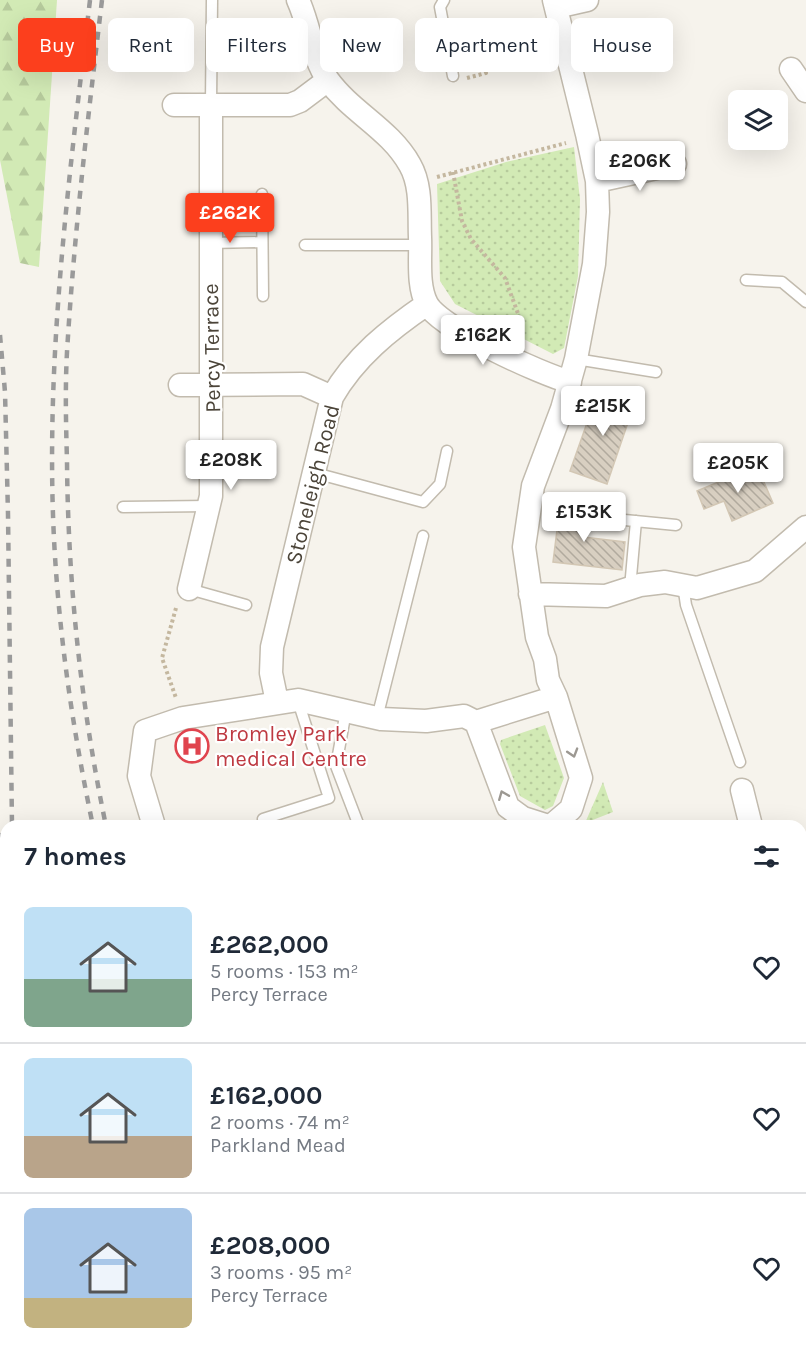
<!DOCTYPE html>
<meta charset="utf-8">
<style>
body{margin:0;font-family:Karla,sans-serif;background:#f6f6f7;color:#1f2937;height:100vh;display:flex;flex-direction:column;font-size:22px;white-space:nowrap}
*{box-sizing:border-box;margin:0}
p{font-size:20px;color:#747a83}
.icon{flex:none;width:33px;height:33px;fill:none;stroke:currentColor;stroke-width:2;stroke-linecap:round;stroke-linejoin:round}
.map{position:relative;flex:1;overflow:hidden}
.details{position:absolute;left:0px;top:820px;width:807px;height:536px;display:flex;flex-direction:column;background:#fff;border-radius:18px 18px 0 0;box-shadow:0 6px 24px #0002}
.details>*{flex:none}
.guide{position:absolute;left:18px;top:18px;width:771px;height:54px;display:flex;gap:12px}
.buttons{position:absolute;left:728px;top:90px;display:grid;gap:12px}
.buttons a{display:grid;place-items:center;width:60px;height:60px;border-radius:9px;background:#fff;box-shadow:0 6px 24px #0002;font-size:30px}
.price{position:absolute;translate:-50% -51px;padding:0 14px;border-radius:6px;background:#fff;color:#222;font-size:20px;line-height:39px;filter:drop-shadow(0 2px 3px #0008)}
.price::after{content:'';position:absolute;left:50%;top:36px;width:18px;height:14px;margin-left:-9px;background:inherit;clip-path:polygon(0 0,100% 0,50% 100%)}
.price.on{background:#fc3f1d;color:#fff}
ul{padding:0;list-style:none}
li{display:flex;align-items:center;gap:18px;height:150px;padding:0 24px}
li+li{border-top:2px solid #e0e1e3}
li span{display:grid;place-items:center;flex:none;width:168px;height:120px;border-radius:9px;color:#555}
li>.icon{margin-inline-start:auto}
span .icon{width:72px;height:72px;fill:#fffc;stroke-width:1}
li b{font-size:26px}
h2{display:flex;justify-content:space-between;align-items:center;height:72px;padding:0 24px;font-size:26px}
.tag{padding:0 21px;border-radius:9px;background:#fff;box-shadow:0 6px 24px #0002;font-size:21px;line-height:54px}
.tag.on{background:#fc3f1d;color:#fff}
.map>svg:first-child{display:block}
</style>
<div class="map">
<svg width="806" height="1355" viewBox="0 0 806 1355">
<defs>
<pattern id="grass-dots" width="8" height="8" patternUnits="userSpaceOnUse" patternTransform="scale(1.5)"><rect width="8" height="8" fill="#d2eab5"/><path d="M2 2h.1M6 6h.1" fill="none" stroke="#b6ca9c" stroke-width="1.8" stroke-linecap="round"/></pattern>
<pattern id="forest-firs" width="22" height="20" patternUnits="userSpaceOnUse" patternTransform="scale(1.5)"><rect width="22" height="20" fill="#d2eab5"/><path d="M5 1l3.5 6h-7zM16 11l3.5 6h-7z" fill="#b6ca9c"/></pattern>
<pattern id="building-back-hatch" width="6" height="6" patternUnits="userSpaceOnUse" patternTransform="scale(1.5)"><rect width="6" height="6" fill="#d8cfc1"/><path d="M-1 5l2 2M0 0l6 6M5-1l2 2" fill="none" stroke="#b1aa9e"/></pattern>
</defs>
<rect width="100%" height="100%" fill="#f6f3ec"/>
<path fill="url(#grass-dots)" d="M574 147 580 199 578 276 564 348 553 354 455 304 440 281 437 184 506 162Z
M545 725 564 778 553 806 545 810 520 796 500 744 501 740Z
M603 782 613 812 585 823Z"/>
<path fill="url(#forest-firs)" d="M0 0H57L39 267 20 263 0 160Z"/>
<path fill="url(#building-back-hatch)" stroke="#d3c7b4" stroke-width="1.5" d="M599 389 635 402 607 484 570 471Z
M757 466 773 503 732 521 724 501 704 509 697 491Z
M560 506 587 509 583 537 625 542 622 570 553 562Z"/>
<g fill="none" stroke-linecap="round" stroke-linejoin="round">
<defs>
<path id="lane" d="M444 0 440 7 453 76
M211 104 212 0
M262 194 263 296
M210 243 262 242
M305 245H421
M746 280 782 282 806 302
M576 359 656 372
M315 473 423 502 440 484 447 451
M123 507 209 506
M604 518 676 525
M683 585 686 605 740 762
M630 588 636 521
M189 589 246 605
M346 711 336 766 359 826
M377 718 423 536
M263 819 329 798 298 701"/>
<path id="street" d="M298 0C310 26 312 57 328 80 352 113 390 129 410 165 422 186 419 213 420 237 421 257 417 286 427 304 441 329 541 374 570 382
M556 7 587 0
M791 69 806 91
M174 105H290L300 101 328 80
M597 181 675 164
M180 385 303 384 332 397
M189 589 211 496V104
M530 594 606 596 640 585 665 582 697 588 755 571 806 527
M277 702 271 673 272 647 332 397C355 357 389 330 427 304
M742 790 751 826
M154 826 139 776 145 731 183 718 298 700 381 719 426 721 464 716 476 722
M548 826 523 818 508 807 476 722 556 697
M551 826 571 809 581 778 556 697 548 680 545 659 537 637 524 547 533 486 562 409 576 359 594 264 598 212 597 181 587 134 554 0
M390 1350 393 1355
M757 1355 786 1350"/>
</defs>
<use href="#lane" stroke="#c2bbae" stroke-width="13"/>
<use href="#street" stroke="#c2bbae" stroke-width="25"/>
<path stroke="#c4b79f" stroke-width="4" stroke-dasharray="3 3" stroke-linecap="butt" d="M467 78 486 73 484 65 543 50
M453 172 462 221 471 239 505 278 520 319 522 339
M437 177 566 143
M176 608 162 658 176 698"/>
<use href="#lane" stroke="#fff" stroke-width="10"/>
<use href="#street" stroke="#fff" stroke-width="22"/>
<path stroke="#9a9a9a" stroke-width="4.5" stroke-dasharray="8 8" stroke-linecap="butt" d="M90 0C69 178 45 359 54 539 59 636 73 731 93 826
M102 0C88 117 74 235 67 352 65 389 66 425 67 461 68 585 81 706 106 826
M0 335 5 392 8 514 12 826
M0 833 6 909
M0 1133 6 1140
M0 1162 6 1169
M0 1180 6 1188
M0 1210 6 1218
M122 1350 127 1355
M146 1350 150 1355
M166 1350 171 1355
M187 1350 192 1355
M293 1350 296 1355
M308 1350 311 1355"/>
</g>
<defs><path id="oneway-chevron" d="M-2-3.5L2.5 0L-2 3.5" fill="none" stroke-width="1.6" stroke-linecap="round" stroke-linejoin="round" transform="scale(1.5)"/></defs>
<g stroke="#9c9892">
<use href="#oneway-chevron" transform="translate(573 753) rotate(73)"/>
<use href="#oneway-chevron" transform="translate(503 795) rotate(-112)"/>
</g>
<defs>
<symbol id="hospital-ring" viewBox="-11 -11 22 22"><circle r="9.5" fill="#fff" stroke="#e0444e" stroke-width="1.5"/><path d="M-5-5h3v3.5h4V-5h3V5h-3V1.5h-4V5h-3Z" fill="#e0444e"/></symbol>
</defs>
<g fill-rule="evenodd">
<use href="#hospital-ring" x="173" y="727" width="38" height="38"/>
</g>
<g text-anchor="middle" stroke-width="4.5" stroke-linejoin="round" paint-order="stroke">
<g font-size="22" fill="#4b4439" stroke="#fff">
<text transform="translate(211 348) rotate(-91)" y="8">Percy Terrace</text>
<text transform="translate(312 484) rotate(-76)" y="8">Stoneleigh Road</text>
</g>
<g font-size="22" fill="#be3a42" stroke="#fff" text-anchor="start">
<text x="215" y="741">Bromley Park<tspan x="215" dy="25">medical Centre</tspan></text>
</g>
</g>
</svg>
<div class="buttons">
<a><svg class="icon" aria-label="layers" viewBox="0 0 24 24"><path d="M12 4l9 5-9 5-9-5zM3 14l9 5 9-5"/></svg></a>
</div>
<b class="price" style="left:640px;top:192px">£206K</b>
<b class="price on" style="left:230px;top:244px">£262K</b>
<b class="price" style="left:483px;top:366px">£162K</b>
<b class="price" style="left:603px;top:437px">£215K</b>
<b class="price" style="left:231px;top:491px">£208K</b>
<b class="price" style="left:738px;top:494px">£205K</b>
<b class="price" style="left:584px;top:543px">£153K</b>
<div class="guide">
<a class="tag on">Buy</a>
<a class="tag">Rent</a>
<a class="tag">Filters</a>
<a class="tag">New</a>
<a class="tag">Apartment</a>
<a class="tag">House</a>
</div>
<section class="details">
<h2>7 homes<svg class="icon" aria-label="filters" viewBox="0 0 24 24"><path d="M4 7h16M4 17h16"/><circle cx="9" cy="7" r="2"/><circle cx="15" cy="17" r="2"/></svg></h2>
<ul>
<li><span style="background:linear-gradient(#bfe0f5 60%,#7fa58c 0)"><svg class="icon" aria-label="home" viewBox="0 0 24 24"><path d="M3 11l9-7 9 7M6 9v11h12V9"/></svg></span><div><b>£262,000</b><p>5 rooms · 153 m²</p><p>Percy Terrace</p></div><svg class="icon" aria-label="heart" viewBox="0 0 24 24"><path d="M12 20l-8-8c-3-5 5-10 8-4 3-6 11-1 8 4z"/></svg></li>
<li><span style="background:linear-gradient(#bfe0f5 65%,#b9a48a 0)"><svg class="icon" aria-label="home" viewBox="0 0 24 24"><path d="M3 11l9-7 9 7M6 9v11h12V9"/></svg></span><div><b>£162,000</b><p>2 rooms · 74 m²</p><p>Parkland Mead</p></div><svg class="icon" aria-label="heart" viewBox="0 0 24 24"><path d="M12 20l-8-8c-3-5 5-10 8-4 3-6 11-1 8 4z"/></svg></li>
<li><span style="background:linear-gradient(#a9c7e8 75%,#c2b280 0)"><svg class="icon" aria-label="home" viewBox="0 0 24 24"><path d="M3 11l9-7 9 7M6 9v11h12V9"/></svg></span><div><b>£208,000</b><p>3 rooms · 95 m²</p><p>Percy Terrace</p></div><svg class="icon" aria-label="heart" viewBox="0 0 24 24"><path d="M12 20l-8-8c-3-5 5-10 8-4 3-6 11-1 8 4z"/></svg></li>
</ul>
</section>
</div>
